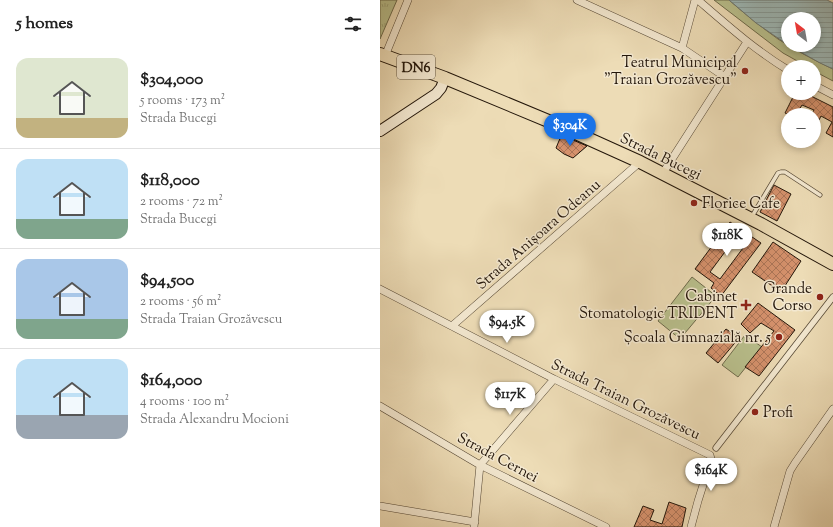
<!DOCTYPE html>
<meta charset="utf-8">
<style>
body{margin:0;font-family:"Sorts Mill Goudy",serif;background:#f6f6f6;color:#222;height:100vh;display:flex;flex-direction:column;font-size:15px;white-space:nowrap}
*{box-sizing:border-box;margin:0}
p{font-size:13px;color:#767676}
.icon{flex:none;width:22px;height:22px;fill:none;stroke:currentColor;stroke-width:2;stroke-linecap:round;stroke-linejoin:round}
.map{position:relative;flex:1;overflow:hidden}
.drawer{display:flex;flex-direction:column;background:#fff;width:380px}
.drawer>*{flex:none}
.needle{width:26px;rotate:329deg}
.tools{position:absolute;left:401px;top:12px;display:grid;gap:8px}
.tools a{display:grid;place-items:center;width:40px;height:40px;border-radius:50%;background:#fff;box-shadow:0 2px 6px #0003;font-size:20px}
.price{position:absolute;translate:-50% -34px;padding:0 9px;border-radius:14px;background:#fff;color:#222;font-size:13px;line-height:26px;filter:drop-shadow(0 1px 2px #0008)}
.price::after{content:'';position:absolute;left:50%;top:24px;width:12px;height:9px;margin-left:-6px;background:inherit;clip-path:polygon(0 0,100% 0,50% 100%)}
.price.selected{background:#1a73e8;color:#fff}
ul{padding:0;list-style:none}
li{display:flex;align-items:center;gap:12px;height:100px;padding:0 16px}
li+li{border-top:1px solid #e0e0e0}
li span{display:grid;place-items:center;flex:none;width:112px;height:80px;border-radius:12px;color:#555}
li>.icon{margin-inline-start:auto}
span .icon{width:48px;height:48px;fill:#fffc;stroke-width:1}
li b{font-size:17px}
h2{display:flex;justify-content:space-between;align-items:center;height:48px;padding:0 16px;font-size:17px}
main{display:flex;flex:1;min-height:0}
.map>svg:first-child{display:block}
</style>
<main>
<section class="drawer">
<h2>5 homes<svg class="icon" aria-label="filters" viewBox="0 0 24 24"><path d="M4 7h16M4 17h16"/><circle cx="9" cy="7" r="2"/><circle cx="15" cy="17" r="2"/></svg></h2>
<ul>
<li><span style="background:linear-gradient(#dfe7d0 75%,#c2b280 0)"><svg class="icon" aria-label="home" viewBox="0 0 24 24"><path d="M3 11l9-7 9 7M6 9v11h12V9"/></svg></span><div><b>$304,000</b><p>5 rooms · 173 m²</p><p>Strada Bucegi</p></div></li>
<li><span style="background:linear-gradient(#bfe0f5 75%,#7fa58c 0)"><svg class="icon" aria-label="home" viewBox="0 0 24 24"><path d="M3 11l9-7 9 7M6 9v11h12V9"/></svg></span><div><b>$118,000</b><p>2 rooms · 72 m²</p><p>Strada Bucegi</p></div></li>
<li><span style="background:linear-gradient(#a9c7e8 75%,#7fa58c 0)"><svg class="icon" aria-label="home" viewBox="0 0 24 24"><path d="M3 11l9-7 9 7M6 9v11h12V9"/></svg></span><div><b>$94,500</b><p>2 rooms · 56 m²</p><p>Strada Traian Grozăvescu</p></div></li>
<li><span style="background:linear-gradient(#bfe0f5 70%,#9aa5b1 0)"><svg class="icon" aria-label="home" viewBox="0 0 24 24"><path d="M3 11l9-7 9 7M6 9v11h12V9"/></svg></span><div><b>$164,000</b><p>4 rooms · 100 m²</p><p>Strada Alexandru Mocioni</p></div></li>
</ul>
</section>
<div class="map">
<svg width="453" height="527" viewBox="0 0 453 527">
<defs>
<pattern id="park-tufts" width="24" height="20" patternUnits="userSpaceOnUse"><rect width="24" height="20" fill="#b9c08d"/><path d="M3 7l-1-3M5 7V3M7 7l1-3M15 17l-1-3M17 17v-4M19 17l1-3" fill="none" stroke="#9fa478"/></pattern>
<pattern id="water-rules" width="6" height="5" patternUnits="userSpaceOnUse"><rect width="6" height="5" fill="#9db9b8"/><path d="M0 2.5h6" fill="none" stroke="#879e9d"/></pattern>
<pattern id="building-cross-hatch" width="8" height="8" patternUnits="userSpaceOnUse"><rect width="8" height="8" fill="#d5916c"/><path d="M0 0l8 8M0 8l8-8" fill="none" stroke="#ac7557"/></pattern>
</defs>
<rect width="100%" height="100%" fill="#eddcb6"/>
<filter id="stains"><feTurbulence type="fractalNoise" baseFrequency=".005" numOctaves="4"/><feColorMatrix values="0 0 0 0 .2 0 0 0 0 .09 0 0 0 0 .02 0 0 0 .5 -.17"/></filter>
<radialGradient id="worn" r=".72"><stop offset=".6" stop-color="#630" stop-opacity="0"/><stop offset="1" stop-color="#630" stop-opacity=".3"/></radialGradient>
<path fill="#b9c08d" stroke="#6e6b4c" d="M334 0H349C365 14 381 27 398 39 415 50 434 60 453 69V81L434 71V67H428L403 53Z
M312 277 336 296 300 339 278 321Z
M365 335 382 347 358 377 342 365Z"/>
<path fill="url(#park-tufts)" stroke="#6e6b4c" d="M0 0H17L0 39Z"/>
<path fill="url(#water-rules)" stroke="#6c7872" d="M349 0H447L453 3V69L440 63 408 45H434V19H408V45L376 23Z"/>
<path fill="url(#building-cross-hatch)" stroke="#23160a" fill-rule="evenodd" d="M415 93H425L453 107V137L446 133 452 122 441 116 434 130V115H431L434 110 422 105 416 115H409L405 113Z
M181 136 193 140 207 146 193 158 184 154 176 148Z
M394 185 411 194 397 221 380 212Z
M350 222 381 243 341 296 331 288 334 283 315 269ZM356 237 366 244 340 279 330 272Z
M393 242 421 261 401 292 372 272Z
M378 303 415 330 379 376 365 367 394 331 381 323 370 333 361 324Z
M346 329 359 338 338 363 326 353Z
M289 502 306 508 302 527H254L263 506 274 510 270 520 282 524Z"/>
<g fill="none" stroke-linecap="round" stroke-linejoin="round">
<defs>
<path id="service" d="M371 218 398 173 401 172H405L440 195"/>
<path id="pedestrian" d="M336 448 453 297"/>
<path id="minor" d="M197 0 302 48 345 77
M318 0C347 25 375 50 408 70
M302 48 315 0
M5 56 28 0
M434 85 453 95
M283 173 367 42
M0 289 174 379 330 455 331 459 330 463 318 501 311 527
M72 326 260 162
M0 406 100 465 226 527
M0 506 95 522
M94 527 100 465 174 379
M394 527 410 471 415 463 453 409"/>
<path id="secondary" d="M0 131 56 94 61 88 65 78"/>
<path id="primary" d="M0 54 65 78 178 125 260 162 381 224 453 264"/>
</defs>
<use href="#service" stroke="#564835" stroke-width="5"/>
<use href="#pedestrian" stroke="#564835" stroke-width="7"/>
<use href="#minor" stroke="#564835" stroke-width="8"/>
<use href="#secondary" stroke="#23160a" stroke-width="12"/>
<use href="#primary" stroke="#23160a" stroke-width="14"/>
<use href="#service" stroke="#f3e8d0" stroke-width="3.5"/>
<use href="#pedestrian" stroke="#f3e8d0" stroke-width="5.5"/>
<use href="#minor" stroke="#f3e8d0" stroke-width="7"/>
<use href="#secondary" stroke="#f3e8d0" stroke-width="10"/>
<use href="#primary" stroke="#eddcb6" stroke-width="12"/>
</g>
<g fill="#8f2418" stroke="#f3e8d0" stroke-width="1.5">
<circle cx="365" cy="71" r="4"/>
<circle cx="314" cy="203" r="4"/>
<circle cx="440" cy="297" r="4"/>
<path d="M364 299h4v4h4v4h-4v4h-4v-4h-4v-4h4z"/>
<circle cx="399" cy="337" r="4"/>
<circle cx="375" cy="412" r="4"/>
</g>
<g text-anchor="middle" stroke-width="3" stroke-linejoin="round" paint-order="stroke">
<rect fill="#f3e8d0" stroke="#615545" stroke-width="1" x="17" y="55" width="38" height="24" rx="3"/>
<g font-size="14" font-weight="bold" fill="#23160a">
<text x="36" y="72">DN6</text>
</g>
<g font-size="15" fill="#23160a" stroke="#f3e8d0" text-anchor="end">
<text x="357" y="67">Teatrul Municipal<tspan x="357" dy="17">"Traian Grozăvescu"</tspan></text>
<text x="322" y="208" text-anchor="start">Florice Cafe</text>
<text x="432" y="293">Grande<tspan x="432" dy="17">Corso</tspan></text>
<text x="357" y="301">Cabinet<tspan x="357" dy="17">Stomatologic TRIDENT</tspan></text>
<text x="391" y="342">Școala Gimnazială nr. 5</text>
<text x="383" y="417" text-anchor="start">Profi</text>
</g>
<g font-size="15" fill="#23160a" stroke="#f3e8d0">
<text transform="translate(281 156) rotate(26)" y="5">Strada Bucegi</text>
<text transform="translate(158 234) rotate(-41)" y="5">Strada Anișoara Odeanu</text>
<text transform="translate(246 399) rotate(26)" y="5">Strada Traian Grozăvescu</text>
<text transform="translate(118 457) rotate(28)" y="5">Strada Cernei</text>
</g>
</g>
<rect width="100%" height="100%" filter="url(#stains)"/>
<rect width="100%" height="100%" fill="url(#worn)"/>
</svg>
<div class="tools">
<a><svg class="needle" viewBox="-14 -14 28 28"><path d="M0-13l5 13h-10z" fill="#e53935"/><path d="M0 13l5-13h-10z" fill="#767676"/></svg></a>
<a>+</a>
<a>−</a>
</div>
<b class="price selected" style="left:190px;top:147px">$304K</b>
<b class="price" style="left:347px;top:257px">$118K</b>
<b class="price" style="left:127px;top:344px">$94.5K</b>
<b class="price" style="left:130px;top:416px">$117K</b>
<b class="price" style="left:331px;top:492px">$164K</b>
</div>
</main>
